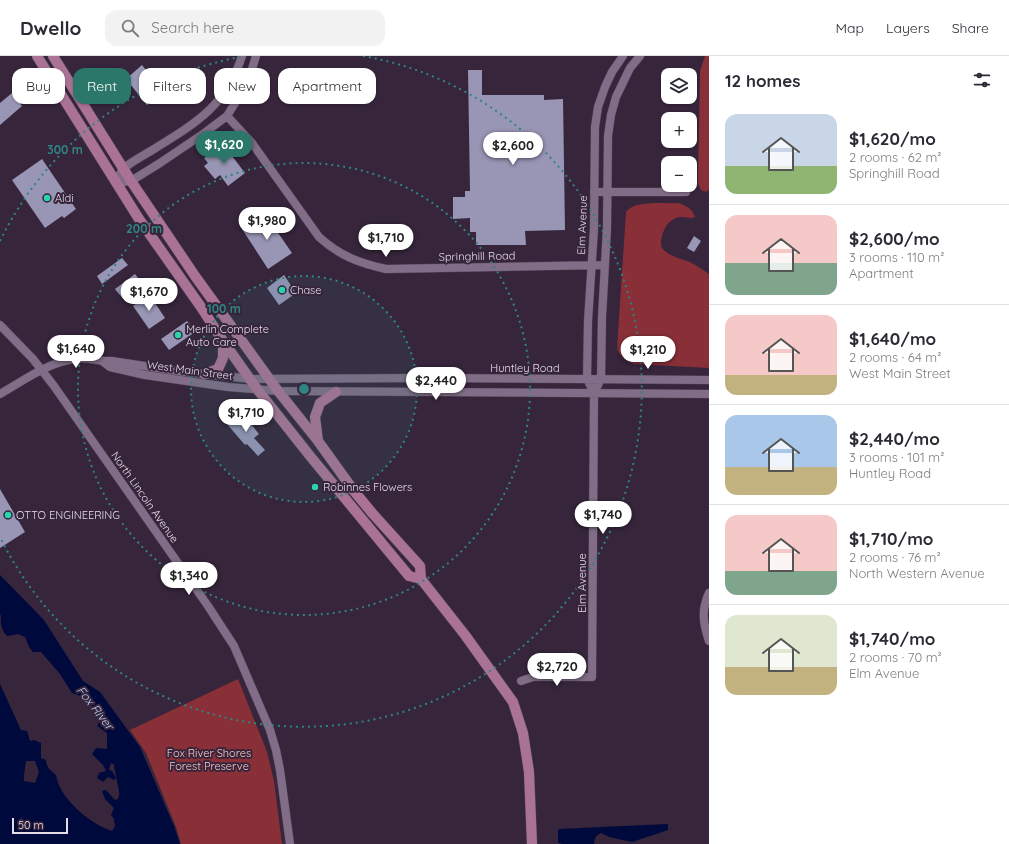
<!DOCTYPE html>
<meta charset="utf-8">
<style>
body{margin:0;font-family:Quicksand,sans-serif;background:#f2f2f3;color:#2b2b33;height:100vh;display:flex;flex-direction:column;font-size:15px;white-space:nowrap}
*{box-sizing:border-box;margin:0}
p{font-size:13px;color:#7c7c81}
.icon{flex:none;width:22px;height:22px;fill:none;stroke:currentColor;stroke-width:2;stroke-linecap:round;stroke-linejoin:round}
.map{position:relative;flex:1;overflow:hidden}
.side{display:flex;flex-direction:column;background:#fff;width:300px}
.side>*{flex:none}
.top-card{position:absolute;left:12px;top:12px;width:380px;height:36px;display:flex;gap:8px}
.tools{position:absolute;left:661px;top:12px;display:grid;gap:8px}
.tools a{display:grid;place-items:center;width:36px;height:36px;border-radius:8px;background:#fff;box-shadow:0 1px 3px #0004;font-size:20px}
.scale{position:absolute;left:12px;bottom:10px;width:56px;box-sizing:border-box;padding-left:4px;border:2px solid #e7dbea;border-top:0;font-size:11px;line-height:14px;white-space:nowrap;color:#e7dbea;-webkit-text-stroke:3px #36253b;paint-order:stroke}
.price{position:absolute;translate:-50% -34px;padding:0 9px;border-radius:14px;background:#fff;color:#222;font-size:13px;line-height:26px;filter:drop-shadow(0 1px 2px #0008)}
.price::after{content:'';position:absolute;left:50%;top:24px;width:12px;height:9px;margin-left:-6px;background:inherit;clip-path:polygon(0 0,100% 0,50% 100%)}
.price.active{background:#2b7769;color:#fff}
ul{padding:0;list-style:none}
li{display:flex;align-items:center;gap:12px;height:100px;padding:0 16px}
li+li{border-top:1px solid #e1e1e2}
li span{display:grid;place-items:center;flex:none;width:112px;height:80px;border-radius:12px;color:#555}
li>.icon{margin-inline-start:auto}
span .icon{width:48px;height:48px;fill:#fffc;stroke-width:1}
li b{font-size:17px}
h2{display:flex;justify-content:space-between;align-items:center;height:48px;padding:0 16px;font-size:17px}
.tag{padding:0 14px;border-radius:12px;background:#fff;box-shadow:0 1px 3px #0004;font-size:14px;line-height:36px}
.tag.active{background:#2b7769;color:#fff}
header{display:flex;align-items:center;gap:24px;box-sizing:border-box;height:56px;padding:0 20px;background:#fff;border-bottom:1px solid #e1e1e2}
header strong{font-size:19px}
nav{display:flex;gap:22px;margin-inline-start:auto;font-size:14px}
.search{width:280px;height:36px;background:#f2f2f3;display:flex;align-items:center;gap:10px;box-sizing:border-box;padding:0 14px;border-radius:12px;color:#7c7c81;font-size:15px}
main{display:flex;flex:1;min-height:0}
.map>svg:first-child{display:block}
</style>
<header>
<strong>Dwello</strong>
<div class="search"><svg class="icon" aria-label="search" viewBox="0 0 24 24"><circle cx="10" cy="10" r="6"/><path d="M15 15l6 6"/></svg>Search here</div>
<nav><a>Map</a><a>Layers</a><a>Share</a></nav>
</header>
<main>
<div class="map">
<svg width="709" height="788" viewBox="0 0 709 788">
<rect width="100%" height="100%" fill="#36253b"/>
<path fill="#892f38" d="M705 0H709V134L706 136 701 134 698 127 700 15Z
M678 147C685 149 693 153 695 161 689 164 682 158 674 163 668 166 665 171 663 177 661 182 660 188 662 192 668 200 682 203 690 206 697 210 703 214 709 218V312L634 308C626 305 620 301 617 293L626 156C634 144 664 148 678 147Z
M238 623 267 696 274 725 282 788H181L176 771 146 697 130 674Z"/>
<path fill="#00093b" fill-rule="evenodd" d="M0 519 44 564 83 625 100 636 140 691 174 770 180 788H0V628L21 674 27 675 30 685 34 684 41 687V702L46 704C46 711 51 715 56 719 59 742 90 768 112 775L115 770 114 763 111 759 114 752 105 743 102 735 106 734 115 744 118 743 119 739 123 735 121 727 127 726C123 717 122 710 111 707L109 713 113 716 116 722 114 724 108 721 103 726 97 722 99 717 106 715 103 709 92 698 96 692 107 693V677L97 670 102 663 86 642 72 637 60 618 41 596H33L29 591 25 581 18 578 7 580C2 575 0 567 1 560L0 558ZM26 705H35L39 716 35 727 24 725V719Z
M668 768V774L632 786 609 781 601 777C595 780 595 782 594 788H563L558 787V775L559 773Z"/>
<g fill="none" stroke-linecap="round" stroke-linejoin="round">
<path stroke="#00093b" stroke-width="14" d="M118 694 128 745"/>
</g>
<path fill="#9895b5" d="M142 9 163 36 147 49 126 23Z
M468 14H482V39H544V44L563 43 565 174 525 175 526 189H476V176H470V162L453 163V141H465V135H470Z
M12 37 22 50 0 69V47Z
M223 88 245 117 228 130 220 119 215 123 204 110 208 107 204 102Z
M42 103 76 153 64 162 62 160 45 172 12 124Z
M265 158 292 197 268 213 242 173Z
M694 180 701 185 694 196 687 192Z
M122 202 128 209 102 228 97 220Z
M135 218 143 229 123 243 115 233Z
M284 219 296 237 279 249 267 232Z
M149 238 165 262 149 273 133 250Z
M187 265 195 276 169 294 161 283Z
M241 356 259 378 254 382 265 394 258 400 247 388 245 389 227 368Z
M0 433 25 476 0 492Z"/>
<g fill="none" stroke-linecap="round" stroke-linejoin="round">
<defs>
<path id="minor" d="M227 60 252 87 319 181C340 200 359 207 386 213L605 209
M116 127 131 125 160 107 203 78 227 60 248 26 256 0
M116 127C118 123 120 117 123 113 129 107 146 98 154 93 196 67 226 50 242 0
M594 136H686
M0 269 33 303 54 330 208 550 234 590 270 674 276 694 280 714 290 788
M102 305 110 311 145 319 228 331 278 335 709 338
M594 337 587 323 588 265 594 173 595 71 598 51 605 31 612 16 623 0
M0 338C23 325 48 306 75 303 88 301 99 306 112 305L177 315 251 323 420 322 709 324
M709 537C701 554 703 567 709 585
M521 625 533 621H592L594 337 601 323 602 261 607 172 608 80 611 59 616 41 630 12 640 0"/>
<path id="major" d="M37 0 139 163 201 251 223 285 257 333 310 400 409 520 421 523
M53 0 131 125 195 220 278 335 318 385 354 435 373 458 420 510 421 523 465 579 513 646 523 677 529 716 532 788
M204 318 218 313 223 302V285
M318 385 315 361 320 347 336 336"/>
</defs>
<use href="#minor" stroke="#524356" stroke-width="9"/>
<use href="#major" stroke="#524356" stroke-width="11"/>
<use href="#minor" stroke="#816d87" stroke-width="8"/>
<use href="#major" stroke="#aa7295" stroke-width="10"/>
</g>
<circle cx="304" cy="333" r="113" fill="#2f8581" fill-opacity=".12"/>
<g fill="none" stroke="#2f8581" stroke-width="2" stroke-dasharray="2 4">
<circle cx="304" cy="333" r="113"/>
<circle cx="304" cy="333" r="226"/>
<path d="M0 185A338 338 0 0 1 245 0M363 0A338 338 0 1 1 0 481"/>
</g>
<g fill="#2ad5ac" stroke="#36253b" stroke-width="1.5">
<circle cx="47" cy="142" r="4"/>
<circle cx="282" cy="234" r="4"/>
<circle cx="178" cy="279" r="4"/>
<circle cx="315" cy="431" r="4"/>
<circle cx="8" cy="459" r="4"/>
</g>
<g text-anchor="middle" stroke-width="4" stroke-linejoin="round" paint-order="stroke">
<g font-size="11" fill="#e7dbea" stroke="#36253b" text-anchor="start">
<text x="55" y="146">Aldi</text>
<text x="290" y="238">Chase</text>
<text x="186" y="277">Merlin Complete<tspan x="186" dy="13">Auto Care</tspan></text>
<text x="323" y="435">Robinnes Flowers</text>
<text x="16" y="463">OTTO ENGINEERING</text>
</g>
<g font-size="11" fill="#e7dbea" stroke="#36253b">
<text transform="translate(582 169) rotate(-88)" y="4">Elm Avenue</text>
<text transform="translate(477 200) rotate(-1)" y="4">Springhill Road</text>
<text x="525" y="316">Huntley Road</text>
<text transform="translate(190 314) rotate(8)" y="4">West Main Street</text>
<text transform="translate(145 441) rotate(55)" y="4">North Lincoln Avenue</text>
<text transform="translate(582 527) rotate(-90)" y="4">Elm Avenue</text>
</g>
<g font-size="11" fill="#fdc7c8" stroke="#36253b">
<text x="209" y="701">Fox River Shores<tspan x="209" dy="13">Forest Preserve</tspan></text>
</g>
<g font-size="12" font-style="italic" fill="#b4ccf3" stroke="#36253b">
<text transform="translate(95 652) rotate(52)" y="4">Fox River</text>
</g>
</g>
<circle cx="304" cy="333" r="6" fill="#2f8581" stroke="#36253b" stroke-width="2"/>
<g font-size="12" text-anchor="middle" font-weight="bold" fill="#2f8581" stroke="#36253b" stroke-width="4" stroke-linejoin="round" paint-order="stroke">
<text x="65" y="98">300 m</text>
<text x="144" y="177">200 m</text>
<text x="224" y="257">100 m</text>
</g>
</svg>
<div class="tools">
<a><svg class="icon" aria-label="layers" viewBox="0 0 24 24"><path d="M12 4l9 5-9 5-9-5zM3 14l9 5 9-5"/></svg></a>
<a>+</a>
<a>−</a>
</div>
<div class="scale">50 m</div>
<b class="price active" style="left:224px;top:109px">$1,620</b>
<b class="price" style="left:513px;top:110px">$2,600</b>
<b class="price" style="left:267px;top:185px">$1,980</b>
<b class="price" style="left:386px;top:202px">$1,710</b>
<b class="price" style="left:149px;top:256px">$1,670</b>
<b class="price" style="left:76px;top:313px">$1,640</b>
<b class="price" style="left:648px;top:314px">$1,210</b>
<b class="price" style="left:436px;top:345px">$2,440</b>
<b class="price" style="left:246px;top:377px">$1,710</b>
<b class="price" style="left:603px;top:479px">$1,740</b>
<b class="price" style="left:189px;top:540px">$1,340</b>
<b class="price" style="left:557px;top:631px">$2,720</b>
<div class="top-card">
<a class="tag">Buy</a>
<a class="tag active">Rent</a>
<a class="tag">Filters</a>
<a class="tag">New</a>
<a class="tag">Apartment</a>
</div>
</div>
<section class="side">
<h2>12 homes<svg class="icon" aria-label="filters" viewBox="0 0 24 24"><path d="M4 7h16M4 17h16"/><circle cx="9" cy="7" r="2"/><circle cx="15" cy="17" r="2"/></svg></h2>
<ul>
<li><span style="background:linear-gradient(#c9d6e8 65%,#8fb573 0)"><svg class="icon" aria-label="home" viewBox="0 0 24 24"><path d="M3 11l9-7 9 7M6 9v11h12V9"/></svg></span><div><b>$1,620/mo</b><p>2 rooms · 62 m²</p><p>Springhill Road</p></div></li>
<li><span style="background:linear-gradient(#f6c9c9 60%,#7fa58c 0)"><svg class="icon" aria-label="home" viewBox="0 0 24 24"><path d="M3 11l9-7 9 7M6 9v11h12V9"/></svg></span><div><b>$2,600/mo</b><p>3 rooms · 110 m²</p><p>Apartment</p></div></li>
<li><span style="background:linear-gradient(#f6c9c9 75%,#c2b280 0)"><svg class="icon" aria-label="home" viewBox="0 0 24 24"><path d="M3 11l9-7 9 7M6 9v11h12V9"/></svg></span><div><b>$1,640/mo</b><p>2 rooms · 64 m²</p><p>West Main Street</p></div></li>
<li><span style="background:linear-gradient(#a9c7e8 65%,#c2b280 0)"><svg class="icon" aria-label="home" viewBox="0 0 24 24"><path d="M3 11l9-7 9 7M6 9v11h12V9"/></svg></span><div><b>$2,440/mo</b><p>3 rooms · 101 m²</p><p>Huntley Road</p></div></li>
<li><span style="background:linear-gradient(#f6c9c9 70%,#7fa58c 0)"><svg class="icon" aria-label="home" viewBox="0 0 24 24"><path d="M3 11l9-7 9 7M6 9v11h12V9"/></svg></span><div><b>$1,710/mo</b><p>2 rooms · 76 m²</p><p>North Western Avenue</p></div></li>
<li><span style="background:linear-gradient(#dfe7d0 65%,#c2b280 0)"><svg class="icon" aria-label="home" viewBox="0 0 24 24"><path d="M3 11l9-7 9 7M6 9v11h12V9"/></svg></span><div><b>$1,740/mo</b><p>2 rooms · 70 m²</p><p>Elm Avenue</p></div></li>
</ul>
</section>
</main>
